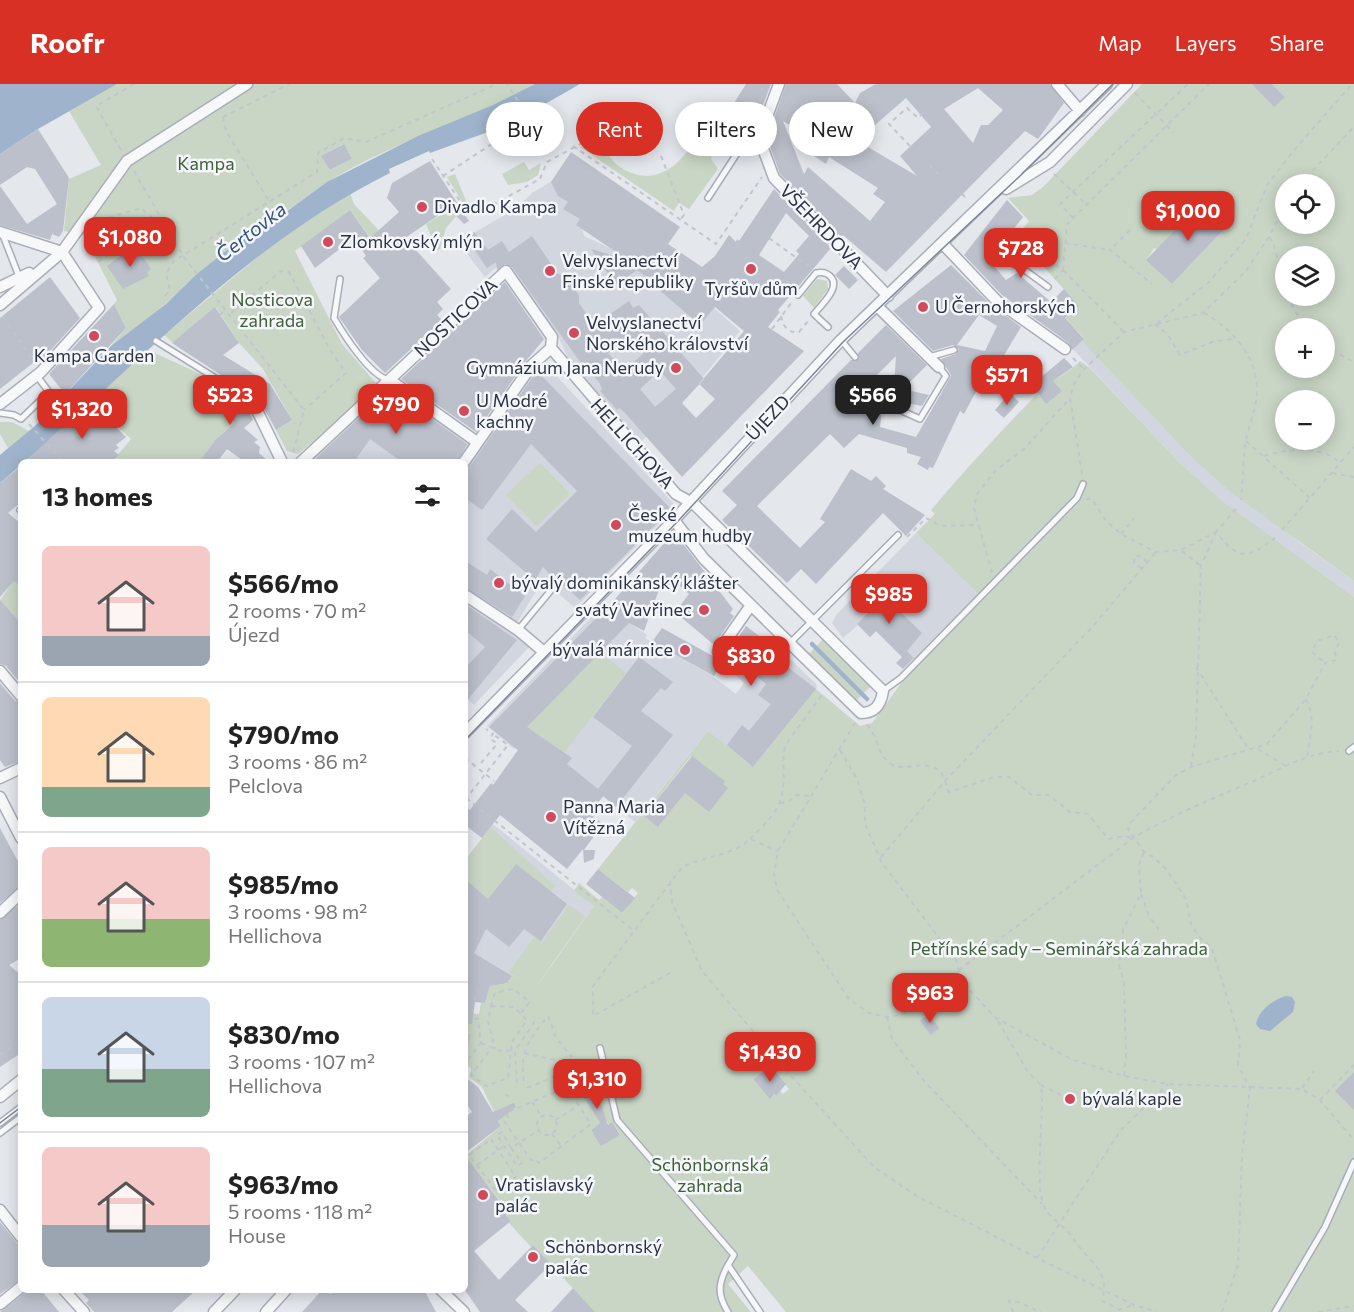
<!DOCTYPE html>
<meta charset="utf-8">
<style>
body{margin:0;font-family:Commissioner,sans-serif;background:#f6f6f6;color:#222;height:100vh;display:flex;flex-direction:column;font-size:22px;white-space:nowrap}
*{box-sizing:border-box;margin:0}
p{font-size:20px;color:#767676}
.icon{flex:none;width:33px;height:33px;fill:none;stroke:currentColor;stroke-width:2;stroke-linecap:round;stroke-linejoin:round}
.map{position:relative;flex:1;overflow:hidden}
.panel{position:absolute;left:18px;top:375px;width:450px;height:834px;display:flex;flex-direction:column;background:#fff;border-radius:9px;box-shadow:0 3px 15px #0003}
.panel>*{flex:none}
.guide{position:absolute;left:486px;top:18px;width:570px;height:54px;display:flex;gap:12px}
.buttons{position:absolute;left:1275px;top:90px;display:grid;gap:12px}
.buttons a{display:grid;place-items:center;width:60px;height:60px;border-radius:50%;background:#fff;box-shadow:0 3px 15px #0003;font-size:30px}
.price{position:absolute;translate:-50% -51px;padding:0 14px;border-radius:12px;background:#d93025;color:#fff;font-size:20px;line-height:39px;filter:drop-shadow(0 2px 3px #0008)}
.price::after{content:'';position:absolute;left:50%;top:36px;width:18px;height:14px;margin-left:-9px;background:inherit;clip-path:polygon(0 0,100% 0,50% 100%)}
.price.on{background:#222;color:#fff}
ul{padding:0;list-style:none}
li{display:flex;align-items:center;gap:18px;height:150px;padding:0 24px}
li+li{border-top:2px solid #e0e0e0}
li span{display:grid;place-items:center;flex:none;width:168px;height:120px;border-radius:9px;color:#555}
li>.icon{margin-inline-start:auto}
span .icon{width:72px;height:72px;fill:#fffc;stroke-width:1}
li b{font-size:26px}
h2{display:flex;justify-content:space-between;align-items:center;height:72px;padding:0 24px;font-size:26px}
.tag{padding:0 21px;border-radius:27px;background:#fff;box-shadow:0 3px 15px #0003;font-size:21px;line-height:54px}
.tag.on{background:#d93025;color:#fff}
header{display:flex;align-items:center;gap:36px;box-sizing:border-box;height:84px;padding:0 30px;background:#d93025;color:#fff}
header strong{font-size:28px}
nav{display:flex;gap:33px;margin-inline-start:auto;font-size:21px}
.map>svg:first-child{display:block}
</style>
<header>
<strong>Roofr</strong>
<nav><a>Map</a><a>Layers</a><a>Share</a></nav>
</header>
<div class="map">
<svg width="1354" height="1228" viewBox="0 0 1354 1228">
<rect width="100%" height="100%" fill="#e4e7ec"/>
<path fill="#d2d6de" d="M552 97 568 118 565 126 580 135 584 152 610 164 614 158 714 224 740 247 673 330 640 358 572 282 557 250 506 175 485 193 458 158 517 124 532 109Z
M1063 236 1190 372 1303 461 1354 497V513L1224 418 1182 381 1054 245Z
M545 279 673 419 674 424 575 524 543 496 512 547 529 563 474 621 465 613V378H310L318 366 390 302 478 363 533 288Z
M916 449 978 510 915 574 907 568 902 573 876 547 870 553 858 541 843 554 832 539 837 530Z
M600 524 631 540 647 551 645 554 711 591 736 610 744 599 735 591 765 551 817 601 816 605 753 683 708 647 635 738 604 712 600 716 555 681 563 668 530 645 514 665 487 642Z
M493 740 594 822 533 906 474 869 465 776Z"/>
<path fill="#c9d6c5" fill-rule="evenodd" d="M117 0H535C467 38 390 58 325 100 312 108 301 118 287 126 275 134 260 140 248 149 201 186 160 229 111 262L126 244 114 220 117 216 84 151 64 147 69 95 101 81 69 27ZM343 60 352 75 331 86 322 72Z
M1142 0H1258L1285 13 1272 0H1354V497L1232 409 1190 372 1082 257 1084 254 1065 234 1078 221 1043 182 999 175 1029 137 1008 114 1032 111 1043 103ZM1286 100H1324V140H1286ZM1205 115 1230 139 1172 200 1147 175 1154 164 1157 165 1191 132 1198 118 1200 120ZM1286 172H1324V212H1286ZM1286 244H1324V284H1286ZM1286 316H1324V356H1286Z
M698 53 713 63 711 75 718 85 689 125 679 119 674 127 580 63 598 54C610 84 643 105 673 82 683 75 690 63 698 53Z
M524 78 529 86 541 79 538 91 527 98 508 101 502 90Z
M455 90 467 119 446 144 440 165 437 167 426 140 462 118 447 93Z
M350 109 354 120 390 158 380 167 350 126 295 167 342 260 376 299 370 311 298 370 287 367 276 346 292 336 263 285 239 259 216 223 173 259 164 251 277 157Z
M817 195 827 197 828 205 814 224 803 212Z
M148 266 207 293 195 312 235 339 216 355 199 378H122L116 373 131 355 90 317Z
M1080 277 1090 284 1182 381 1224 418 1354 513V1228H786L748 1182 728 1200 751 1228H591L592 1225 533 1161 531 1163 509 1139 511 1137 497 1121 500 1117 465 1072 501 1042 482 1003 469 993 471 984 465 982V929L479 930 481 918 485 919 490 902 503 898 506 900 512 892 518 895 509 888 534 853 542 858 569 821 585 832 534 906 594 822 574 807 579 799 599 816 602 813 622 829 638 809 632 804 628 808 598 785 708 647 754 682 816 605 860 642 872 639 908 590 904 586 978 510 916 449 935 430 931 426C964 387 1003 345 1037 310 1050 296 1067 291 1080 277ZM691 672 706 683 658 742 644 732ZM771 984 789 1005 783 1010 780 1007 776 1012 773 1010 770 1014 753 995ZM590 991 606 1035 609 1041 612 1039 620 1051 601 1061 591 1046 600 1039 573 997Z
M0 338H12L29 347 0 371 8 364 0 350Z
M540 379 570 410 536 442 506 411Z
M15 495 21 502V539L0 516Z
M824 554 872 601 855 618 807 572Z
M600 568 626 589 564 669 534 648 519 667 510 660Z
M491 743 555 802 545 816 516 781 488 815 465 795V776Z"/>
<path fill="#9fb4cc" d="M0 0H117L38 45 0 70Z
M535 0H580L510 40 430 69 429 67 389 85 390 89C237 165 126 294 0 399V371L36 341 111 262 166 220 197 190 251 147 290 125 327 98 418 52 493 21Z
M1286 912 1292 913 1295 918 1293 928 1270 947 1260 945 1256 940C1258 927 1274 915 1286 912Z"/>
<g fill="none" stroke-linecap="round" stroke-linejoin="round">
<path stroke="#9fb4cc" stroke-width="4.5" d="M812 560 867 615"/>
</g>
<path fill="#bbc0ca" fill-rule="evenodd" d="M746 0H771L754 45 729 27Z
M786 0H837L855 19 860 9 876 0H1050L1064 19 1038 55 1025 47 886 188 843 151 841 153 780 90 767 54ZM978 4 1003 26 988 41H981L973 59 944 25ZM906 14 931 43 900 72 917 92 851 53 855 19 874 42ZM783 37 821 61 814 72 826 80 829 73 878 104 873 110 885 118 870 137 808 83 804 90Z
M1252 0H1272L1285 13 1274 23Z
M38 45 69 94 63 147 59 153 52 150 50 156 0 141V102L27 140 57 120 35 85 27 83 0 101V70Z
M344 60 352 75 330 86 321 72Z
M571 68 680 143 668 160 702 183 715 172 729 151 736 158 737 155 739 157 774 105 831 164 778 226 780 228 768 243 804 267 682 393 625 329 619 324 617 326 600 307 602 305 599 298 578 275 512 183 505 180 497 186 496 178 487 184 466 154 474 148 488 166 502 157 509 168 532 152 558 190 566 191 579 212V219L594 241 629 217 633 224 639 221 704 295 682 319 696 334 715 315 699 300 744 247 715 223 700 241 657 204 659 202 637 186 616 201 591 165 628 176 576 141 580 135 563 125 568 118 558 112 551 98ZM786 129 809 152 796 167 799 170 784 188 759 171ZM628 251 644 269 624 287 608 269ZM660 287 676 305 655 323 640 305Z
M430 77 469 137 464 140 449 124 405 154 451 205 437 218 443 225 437 231 442 236 385 289 362 266 339 233 380 194 363 174 366 172 354 154 315 184 301 162 350 126 370 154 399 128 387 114 392 99Z
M1205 115 1230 139 1172 200 1146 176Z
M1007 116 1023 133 997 166 989 167 988 175 1006 196 1017 189 1051 218 1064 205 1079 222 1065 234 1084 255 1072 266 1069 259 1002 211 964 171Z
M135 161 151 185 147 188 149 192 123 205 107 182Z
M951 181 992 222 1021 243 994 288H988L972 300 978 304 964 330 960 327 933 384 929 383 928 386 917 380 921 373 907 369V364L859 350 844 364 830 350 757 422 800 464 825 438 820 435 851 385 871 397 876 392 886 402 883 405 925 431 906 452 883 429 816 500 801 485 787 499 722 436 737 421 722 407 851 276H858V269L886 241 927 281 903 305 929 311 922 322 893 316 896 272 874 294 869 292 866 295 867 324 882 326 880 343 916 353 950 294 951 291 941 275 956 270 959 265 953 261 933 267 893 227ZM979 231 997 242 985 267 957 261Z
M844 182 858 196 849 205 835 191Z
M50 193 80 234 40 278 38 275 0 305V234Z
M505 198 544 255 526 277 476 348 401 295Z
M114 220 126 244 65 310 49 290Z
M215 223 239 259 223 271 270 300 292 336 276 346 256 310 239 303 172 259Z
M1064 274 1073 283 1053 297 1062 307 1046 320 1038 309 1034 310 1025 295 1034 287 1040 294Z
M537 287 671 425 580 516 565 502H561V496L554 495 543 483 535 496 486 455 512 425 536 448 577 407 531 360 482 426 465 414V385L470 382Z
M207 294 246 321 253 336 244 344 258 356 254 358 260 363 259 369 269 378H245L227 365 217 378H199L216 355 235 339 195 312Z
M390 305 467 360 457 378H402L370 355 354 378H312Z
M1010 309 1019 318 1004 334 995 326Z
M90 317 126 353 116 361 119 364 114 367 119 371 112 378H25Z
M21 382V418L8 429 21 440V502L14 497 0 513V399Z
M674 448 733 525 730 529 734 532 714 561 675 528 689 510 673 496 665 506 660 503 644 547 629 539 527 643 572 674 567 680 598 705 632 662 593 633 639 573 673 598 665 607 661 604 641 627 673 651 616 723 603 712 590 730 603 740 584 766H595L594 775 584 779 583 765 567 785 500 731 482 754 465 741V723L470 726 491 699 493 701 518 666 489 643 615 515Z
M465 477 487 491 490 485 525 512 512 533 465 504Z
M870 503 877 505 922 549 907 567 914 574 903 585 896 579 902 573 876 547 870 553 857 540 873 524 863 513 865 505Z
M0 516 21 539V600L6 582 0 580Z
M465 520 517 556 465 619V584L485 563 465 546Z
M746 542 762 554 758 560 816 605 753 683 727 661 742 641 749 647 771 620 758 611 766 600 743 581 738 587 723 578 714 592 652 558 662 544 722 577Z
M0 599 15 617 21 619V677L5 683 0 676Z
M692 672 725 697 723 700 728 704 709 728 685 709 658 743 644 732Z
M0 744 21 783V802L0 819Z
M516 780 567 820 541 857 524 845 509 863 486 845 474 869 512 892 507 899 490 902 485 919 475 918 472 940H465V795L488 815Z
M598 785 635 814 622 829 586 800Z
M21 819V874L9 881 21 891V969L0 983V836Z
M929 930 939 944 931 951 920 937Z
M771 983 786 1000 776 1012 774 1010 770 1015 753 995Z
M1354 988V1026L1335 1007Z
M591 990 608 1041 612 1038 620 1051 601 1062 591 1046 600 1039 573 997Z
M465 993 478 1003 493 1028 514 1019 516 1023 498 1037 501 1042 465 1069V1033L472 1028 465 1017Z
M465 1071 500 1118 497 1121 511 1137 474 1167 499 1196 533 1161 551 1180 515 1216 528 1228H480L465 1206Z
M0 1138 21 1164V1196L0 1210Z
M573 1204 595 1228H551Z
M28 1206H41L59 1228H0Z
M79 1206H196L172 1228H94L86 1219 89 1216Z
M322 1206 331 1210 335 1206H424L436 1228H302Z"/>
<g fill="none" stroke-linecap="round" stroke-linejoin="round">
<defs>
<path id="lane" d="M710 34 760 61
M708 114 747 54
M2 149 20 195
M993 170 1022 184 1048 203
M340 195 334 234C344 251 370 292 389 296
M798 211 816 189C821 188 826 188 830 192 842 203 821 221 814 230L828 243
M841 256 855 273
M156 257 241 310
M929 273 954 266
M870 297 882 318 920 335 946 292 939 283
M0 329 14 331 21 335 49 308 37 292
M20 426 21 425
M518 546 557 499
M790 559 898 451
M883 607 901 594 1077 414 1083 400
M1349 667 1354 663
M600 964 617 1036 734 1171 728 1181 760 1228
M0 1039 21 1023
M0 1049 21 1033
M728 1181C718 1199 717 1211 728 1228
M1275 1228 1325 1143 1354 1078"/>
<path id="street" d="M779 0 759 54 774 94 888 212
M1057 0 1080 27
M1006 105 1050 78 1127 0
M0 148 62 168
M943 160 997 217 1065 265
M0 203 29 189
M0 221 62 168 127 77 247 0
M877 222 939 283
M390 296 477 358
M241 310 252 316 282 378
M0 320 41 288 99 224 62 168
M301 378 506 187 552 253 551 264 676 410 694 420 883 607C881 620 876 629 861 629L704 475 674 436
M464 378 532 281 551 264
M465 511 518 546 544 568
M718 568 751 521
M0 587 21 612
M465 649 674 436 841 256 1107 0
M0 694 21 684
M0 713 21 754
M0 829 21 809
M0 1013 21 996
M0 1126 21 1153
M64 1206 84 1228
M441 1206 464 1228
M0 1220 21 1203
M214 1228 235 1206
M266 1228 286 1206"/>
</defs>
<use href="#lane" stroke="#a9aeb7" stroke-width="8"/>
<use href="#street" stroke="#a9aeb7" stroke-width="13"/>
<path stroke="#c2c5cb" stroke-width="2" stroke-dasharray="4.5 4.5" stroke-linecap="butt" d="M1135 9 1173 48
M223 33 226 47 269 117
M223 33 289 0
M573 62 716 160 762 93
M910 62 889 40 907 24 918 34 923 29 920 25
M121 66 96 22 134 0
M661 72 684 131 680 136
M432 75 460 117
M929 81 943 94
M134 87 183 172 304 326 293 369
M1054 90 1087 121
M443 92 530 35 507 0
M1300 100 1354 43
M962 110 966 114
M485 125 540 95 547 78 610 44
M1073 134 1060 120 1188 0
M100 136 141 124 159 139
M97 137 117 164
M1130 146 1110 166 1152 200
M1269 153C1281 169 1276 192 1286 209
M769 154 809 183
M1065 159 1110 166
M1022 172 1045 174 1063 186 1124 248
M98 178 132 153 164 136
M1063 186 1067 140 1209 0
M1055 195 1063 186
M165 212 170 206 166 190 174 177 317 88 318 69 344 54 366 58 497 0
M1287 212 1296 229 1309 244
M231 229 281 187 289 188 330 266 346 289 304 326
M1204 229C1233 245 1259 275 1257 310 1256 325 1249 341 1246 356 1243 376 1243 396 1241 416
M220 231 226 224
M781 232C783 243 788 249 799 248L808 237
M3 233 34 278
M1157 239 1209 198 1246 155 1267 101 1295 65 1352 0
M1155 240 1168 251 1180 271 1215 257 1235 255
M772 245 792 218
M1324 262 1354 278
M1073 274 1084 285
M29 340 63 378
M1246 357 1310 414
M1264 372C1286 365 1323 361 1340 379
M1332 389 1354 393
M1082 390 1070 314 1074 300 1084 285 1124 248 1203 229 1245 188 1269 153 1286 119
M1086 415H1092L1106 437 1121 450 1156 468 1181 466 1216 448
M1236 425 1216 448C1239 477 1247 475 1275 454
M1282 446 1354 363
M1121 450 1134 434
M907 453 926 434 941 442 977 441
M1182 467 1201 482
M1142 484 1134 479 1135 472H1142L1147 479
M992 489 974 424 977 410 995 387 1025 364 1070 314
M1196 583 1249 666
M1306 615C1316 635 1310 653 1307 673
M855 639 778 767 774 790 777 806 849 915 869 929 887 933 899 931 915 925 959 886 1133 754C1172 731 1214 714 1256 696 1282 684 1310 668 1339 667
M867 641C878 652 878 674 893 681 908 688 930 673 942 690 945 695 946 702 949 708L994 693H1009L1032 711H1049L1070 728 1088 730 1108 755 1124 752 1133 754
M1258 665 1286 682
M840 666 857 695 865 721V740L882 779 956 876 962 898 996 934 1071 975 1124 992 1168 1000 1301 1005 1320 1016 1354 1056
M465 674 494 697
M481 679 497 660 490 654 493 650 486 645
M1191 682 1196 652 1201 482 1216 448
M466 714 633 846
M465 716 508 661 493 650
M780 719 788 718 796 711 813 712
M750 755C765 740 782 725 783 703 785 688 781 674 786 660L824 608
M881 773 945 697 1094 541 1156 468
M670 797 672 818 702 887 784 984 874 1083 915 1111 1037 1174 1134 1221 1157 1228
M1141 810 1149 832 1159 846
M670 889 593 932V902L682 783C705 772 732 772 750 755L778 767
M474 916 478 906
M491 922 514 923 527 936 512 958 508 994 486 1002 471 991 491 965 495 964 488 937Z
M491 922 495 909 513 905 530 918 520 930
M548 932 556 954 572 973
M465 933 478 935 481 959 465 979
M887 933 892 955 924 997 1042 1120
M998 937 1028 988 1041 1001C1045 1031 1033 1103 1045 1124 1049 1132 1057 1137 1064 1144 1071 1150 1075 1158 1081 1165 1096 1183 1109 1190 1102 1217L1119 1225
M465 943 470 948 469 954 465 953
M481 959 503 968 511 966
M465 967 469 954
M524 969 568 979
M0 971 21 957
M576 983 580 991V986L586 989 584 984
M1124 992 1126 970 1124 898 1119 882 1123 846 1141 810 1139 781 1144 768
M524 997C519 969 530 953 548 932
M517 999 515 967 535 937
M1041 1001 1061 1011
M567 1003 591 1040 539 1079 535 1075 531 1076 504 1037 508 1033 506 1029Z
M527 1004 570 986
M1302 1004 1314 987
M505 1011 511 1012
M1320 1016 1354 981
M532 1018 542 1033
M537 1041a10 10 0 1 1 20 0a10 10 0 1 1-20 0Z
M555 1036 578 1022
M552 1050 561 1062
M491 1055 516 1093 497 1108 469 1071Z
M511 1064 502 1048 497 1051 517 1082 522 1079 511 1064 539 1046
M465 1081 473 1075
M477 1081 504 1062
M1037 1174 1121 1046 1168 1000
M1118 1226 1134 1221
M1013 1228 1009 1217 1018 1218 1041 1228
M1222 1228 1238 1181 1242 1071 1250 1004 1238 981 1240 956 1212 864 1198 852 1191 840 1186 815 1167 786 1152 772 1144 768 1128 745 1131 738 1176 691 1191 683 1267 660 1306 615 1325 579 1337 576 1335 569 1339 558 1334 551 1317 557 1312 568 1325 579
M1318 1228 1354 1222"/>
<use href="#lane" stroke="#f7f8fa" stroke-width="5"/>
<use href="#street" stroke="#f7f8fa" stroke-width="10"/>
<path stroke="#7d8696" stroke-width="1.5" d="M465 656 679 436 843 258 1021 91 1113 0
M0 1039 21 1023"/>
</g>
<g fill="#d1495b" stroke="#f4f6f9" stroke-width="2">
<circle cx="422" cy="123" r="6"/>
<circle cx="328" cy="158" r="6"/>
<circle cx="751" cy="185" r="6"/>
<circle cx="550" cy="187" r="6"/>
<circle cx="923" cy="223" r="6"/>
<circle cx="574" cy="249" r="6"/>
<circle cx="94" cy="252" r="6"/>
<circle cx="676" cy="284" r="6"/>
<circle cx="464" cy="327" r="6"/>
<circle cx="616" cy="441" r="6"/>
<circle cx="499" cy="499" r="6"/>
<circle cx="704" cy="526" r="6"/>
<circle cx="685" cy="566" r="6"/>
<circle cx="551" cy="733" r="6"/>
<circle cx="1070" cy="1015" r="6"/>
<circle cx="483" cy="1111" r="6"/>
<circle cx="533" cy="1173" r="6"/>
</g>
<g text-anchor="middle" stroke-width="5" stroke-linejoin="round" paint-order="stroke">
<g font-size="18" fill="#3f6138" stroke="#f4f6f9">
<text x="206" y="86">Kampa</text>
<text x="272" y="222">Nosticova<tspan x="272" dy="21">zahrada</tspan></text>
<text x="1059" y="871">Petřínské sady – Seminářská zahrada</text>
<text x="710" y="1087">Schönbornská<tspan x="710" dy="21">zahrada</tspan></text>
</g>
<g font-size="18" fill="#2b3445" stroke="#f4f6f9" text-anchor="start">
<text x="434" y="129">Divadlo Kampa</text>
<text x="340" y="164">Zlomkovský mlýn</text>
<text x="562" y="183">Velvyslanectví<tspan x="562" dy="21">Finské republiky</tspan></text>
<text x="751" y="211" text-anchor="middle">Tyršův dům</text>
<text x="935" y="229">U Černohorských</text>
<text x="586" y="245">Velvyslanectví<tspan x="586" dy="21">Norského království</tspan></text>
<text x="94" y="278" text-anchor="middle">Kampa Garden</text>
<text x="664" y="290" text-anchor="end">Gymnázium Jana Nerudy</text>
<text x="476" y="323">U Modré<tspan x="476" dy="21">kachny</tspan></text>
<text x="628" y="437">České<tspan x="628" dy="21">muzeum hudby</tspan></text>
<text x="511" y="505">bývalý dominikánský klášter</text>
<text x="692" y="532" text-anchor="end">svatý Vavřinec</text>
<text x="673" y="572" text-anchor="end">bývalá márnice</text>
<text x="563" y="729">Panna Maria<tspan x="563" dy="21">Vítězná</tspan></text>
<text x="1082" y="1021">bývalá kaple</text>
<text x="495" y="1107">Vratislavský<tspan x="495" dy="21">palác</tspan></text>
<text x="545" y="1169">Schönbornský<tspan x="545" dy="21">palác</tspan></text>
</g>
<g font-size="18" fill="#2b3445" stroke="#f4f6f9">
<text transform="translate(821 143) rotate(46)" y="6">VŠEHRDOVA</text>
<text transform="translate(456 234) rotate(-43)" y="6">NOSTICOVA</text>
<text transform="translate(768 334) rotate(-47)" y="6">ÚJEZD</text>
<text transform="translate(632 360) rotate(48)" y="6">HELLICHOVA</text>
</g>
<g font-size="20" font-style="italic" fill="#34527a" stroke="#f4f6f9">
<text transform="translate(251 148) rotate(-38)" y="7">Čertovka</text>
</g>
</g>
</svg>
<div class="buttons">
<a><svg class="icon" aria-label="locate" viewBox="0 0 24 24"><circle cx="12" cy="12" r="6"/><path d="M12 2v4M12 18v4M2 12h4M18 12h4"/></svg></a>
<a><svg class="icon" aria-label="layers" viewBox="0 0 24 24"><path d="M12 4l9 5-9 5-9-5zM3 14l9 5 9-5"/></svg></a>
<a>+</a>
<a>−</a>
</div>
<b class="price" style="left:1188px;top:158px">$1,000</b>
<b class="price" style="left:130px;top:184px">$1,080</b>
<b class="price" style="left:1021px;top:195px">$728</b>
<b class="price" style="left:1007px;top:322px">$571</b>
<b class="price" style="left:230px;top:342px">$523</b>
<b class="price on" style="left:873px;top:342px">$566</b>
<b class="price" style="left:396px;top:351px">$790</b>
<b class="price" style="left:82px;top:356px">$1,320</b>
<b class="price" style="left:889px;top:541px">$985</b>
<b class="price" style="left:751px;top:603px">$830</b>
<b class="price" style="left:930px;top:940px">$963</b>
<b class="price" style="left:770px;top:999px">$1,430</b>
<b class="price" style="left:597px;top:1026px">$1,310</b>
<div class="guide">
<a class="tag">Buy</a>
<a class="tag on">Rent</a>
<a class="tag">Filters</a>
<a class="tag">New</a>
</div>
<section class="panel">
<h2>13 homes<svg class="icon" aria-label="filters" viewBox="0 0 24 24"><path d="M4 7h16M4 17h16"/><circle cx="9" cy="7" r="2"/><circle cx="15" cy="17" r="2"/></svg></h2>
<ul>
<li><span style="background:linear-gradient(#f6c9c9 75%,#9aa5b1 0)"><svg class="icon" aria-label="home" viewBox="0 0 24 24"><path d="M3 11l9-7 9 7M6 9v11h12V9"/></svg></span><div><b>$566/mo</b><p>2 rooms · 70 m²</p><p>Újezd</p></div></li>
<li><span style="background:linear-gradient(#ffd9b3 75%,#7fa58c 0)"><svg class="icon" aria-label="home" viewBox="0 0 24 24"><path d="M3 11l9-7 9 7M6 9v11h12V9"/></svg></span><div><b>$790/mo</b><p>3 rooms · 86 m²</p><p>Pelclova</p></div></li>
<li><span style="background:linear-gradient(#f6c9c9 60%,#8fb573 0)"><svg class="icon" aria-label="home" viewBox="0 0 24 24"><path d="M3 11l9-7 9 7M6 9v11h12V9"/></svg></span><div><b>$985/mo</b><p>3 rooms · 98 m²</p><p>Hellichova</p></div></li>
<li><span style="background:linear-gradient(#c9d6e8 60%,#7fa58c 0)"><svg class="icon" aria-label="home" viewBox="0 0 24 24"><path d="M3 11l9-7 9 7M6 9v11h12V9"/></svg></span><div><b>$830/mo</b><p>3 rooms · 107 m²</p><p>Hellichova</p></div></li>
<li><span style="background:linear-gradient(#f6c9c9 65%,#9aa5b1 0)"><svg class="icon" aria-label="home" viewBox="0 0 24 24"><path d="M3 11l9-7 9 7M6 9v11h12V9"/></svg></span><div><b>$963/mo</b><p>5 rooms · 118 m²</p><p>House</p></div></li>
</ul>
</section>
</div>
